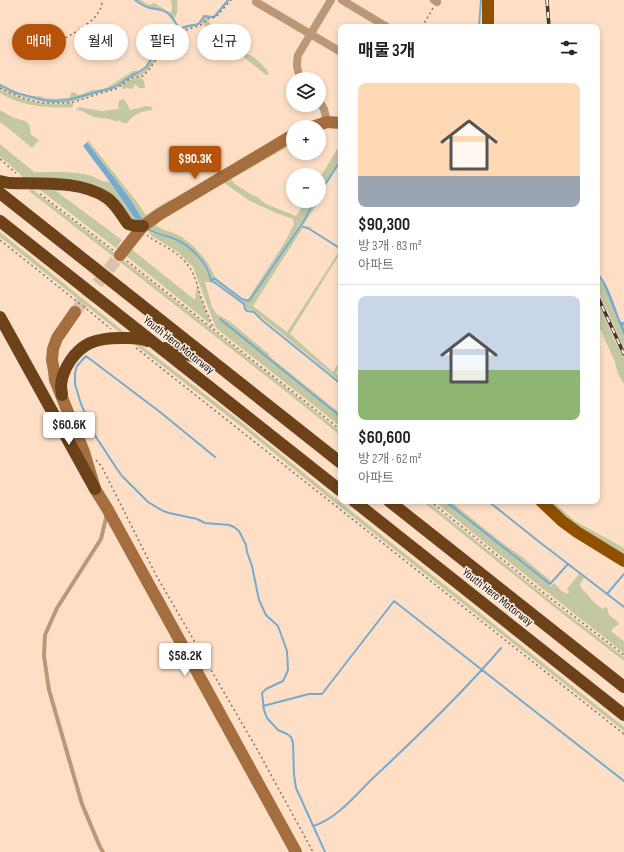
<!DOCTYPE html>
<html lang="ko">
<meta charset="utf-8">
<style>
body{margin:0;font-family:"Sofia Sans Condensed","Noto Sans KR",sans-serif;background:#f2f2f2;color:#222;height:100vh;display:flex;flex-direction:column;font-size:15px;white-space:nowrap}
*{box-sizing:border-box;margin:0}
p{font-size:13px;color:#767676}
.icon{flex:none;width:22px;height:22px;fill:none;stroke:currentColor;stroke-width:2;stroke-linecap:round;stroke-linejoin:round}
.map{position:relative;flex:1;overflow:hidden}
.details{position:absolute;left:338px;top:24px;width:262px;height:480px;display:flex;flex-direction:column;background:#fff;border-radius:8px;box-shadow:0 2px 6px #0003}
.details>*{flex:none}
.banner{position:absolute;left:12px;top:24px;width:266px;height:36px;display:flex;gap:8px}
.tools{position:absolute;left:286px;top:72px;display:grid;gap:8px}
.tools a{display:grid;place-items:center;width:40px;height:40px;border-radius:50%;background:#fff;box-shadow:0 2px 6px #0003;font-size:20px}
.price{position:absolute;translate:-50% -34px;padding:0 9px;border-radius:4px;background:#fff;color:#222;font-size:13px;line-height:26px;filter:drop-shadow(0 1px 2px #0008)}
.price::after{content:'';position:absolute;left:50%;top:24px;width:12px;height:9px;margin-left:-6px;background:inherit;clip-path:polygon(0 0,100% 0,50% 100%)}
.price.on{background:#b45309;color:#fff}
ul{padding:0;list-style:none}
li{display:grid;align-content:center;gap:8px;height:212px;padding:0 20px}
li+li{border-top:1px solid #e0e0e0}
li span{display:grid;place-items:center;height:124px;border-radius:8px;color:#555}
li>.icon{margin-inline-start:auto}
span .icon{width:72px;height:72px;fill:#fffc;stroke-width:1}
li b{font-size:17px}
h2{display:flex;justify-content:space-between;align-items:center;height:48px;padding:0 20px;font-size:17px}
.tag{padding:0 14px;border-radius:18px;background:#fff;box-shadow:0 2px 6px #0003;font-size:14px;line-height:36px}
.tag.on{background:#b45309;color:#fff}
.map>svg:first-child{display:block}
</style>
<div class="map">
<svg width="624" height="852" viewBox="0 0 624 852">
<rect width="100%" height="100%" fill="#fedfc6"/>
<path fill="#c3c8a3" d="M136 0C137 0 141 0 141 0 146 3 149 7 154 3L171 13 172 8 171 0H177C178 6 178 14 174 19L175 22 170 14 166 11 149 7Z
M229 0H230L216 16 207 19 200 25 185 29 178 33 168 45 166 49 159 56 148 70 142 75 131 78 116 88 111 90 101 92 75 101 67 103H48L25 98 10 93 0 88V86L16 94 33 99 42 101 55 102 68 101 115 87 132 75 140 73 146 68 153 58 182 29C193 22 197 31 205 16L214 17Z
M207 19C209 21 209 23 211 25 217 32 245 54 254 57L266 69 269 74 268 75H266L205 26 203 23Z
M133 71H139L131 74 115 86 68 100 55 101 42 99 16 93 3 87C13 90 30 98 40 96 46 100 63 99 70 97L71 93 74 92 78 95H80L92 90 103 89 108 87Z
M139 77C144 79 145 82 145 88H139L135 84 133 88 132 89 126 88 125 89H123L121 85 131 79Z
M0 89C21 101 49 107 73 103V107C49 109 20 106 0 93Z
M123 99 125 100 130 110 146 106 152 107V110C140 112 135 113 127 123H123L119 120 118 122 109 119 93 117 82 111 76 110 79 107 101 111 117 109 119 108 118 105 119 101Z
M0 110 14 118 25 121 29 124 31 135 39 140 32 148 13 132 0 122Z
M293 130V132L283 137 256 155 150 219 141 224 132 223 130 222 117 203 111 198 100 190 85 185 60 181 26 180 10 165 0 157V144L34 172C43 173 51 171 60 172 70 172 82 173 92 176 99 179 101 182 110 182L138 223 141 220V217L131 200 87 142 88 140 137 202 146 215C154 210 169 198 178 198L208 179 263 149 274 139Z
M293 139V144L231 179 235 184 241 188 252 195 256 196 266 204 296 216 306 201H314L298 227 248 301 242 299H248L285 242 294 224 293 219 276 213 250 201 224 183 162 219 156 225C162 231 171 231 178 235 193 243 210 262 215 278L214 277 212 280C207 262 192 246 175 238 164 233 157 235 146 227Z
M341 143V159L319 193V179Z
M35 186 76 189 56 191 122 240 116 248Z
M29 188H31C50 204 70 218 89 233 173 299 258 365 341 432V436L289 394 42 201 30 192Z
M317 201H319L302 227V229L253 306 287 332 340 250H341V252L290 334 333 372 341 359V364L336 373 341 378V382L254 311 246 309 244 304 215 281 213 280 214 279 242 300 249 302 300 227Z
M145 229C155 235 165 236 175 240 192 247 206 264 211 282H205L212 307 217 314 229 321 269 354V356L341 414V427L216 328 193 267 178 252 152 236Z
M0 232 128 335H123L0 237Z
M130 248 195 300 197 284 200 296 210 322 209 323 124 254Z
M597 276 602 281 624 336V348L597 288Z
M597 300 615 341 624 358V384C619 377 616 370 615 362L597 322Z
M130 341 138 343 244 424 331 495 624 727V731L329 498 242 427Z
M422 501H427L556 605 624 657V661L554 607Z
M434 501H450L505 545 521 556 551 581 549 585 550 587 554 583 560 589V590L567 594 569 592 567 589 579 574 584 578 580 584C581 590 585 591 588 595 593 602 596 604 603 609L606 607 607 608 609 615 617 621 619 624 612 629V632L624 641V653L495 551Z
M548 501H553L560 508 575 521 624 548V556L569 522Z"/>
<path fill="#75abcf" d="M87 142 131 200 141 217 142 220 138 223 110 182 83 146Z
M597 264 600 270 598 273C609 284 615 308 621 322H624V325L623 326 624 328V336L602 281 597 276Z"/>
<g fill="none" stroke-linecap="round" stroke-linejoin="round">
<path stroke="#75abcf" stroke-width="2" d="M135 0C139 3 145 7 150 8 155 9 161 9 166 12 172 15 176 24 180 30
M479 27 481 0
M0 85 16 93 43 100 55 101 68 100 115 87 132 75 139 72 146 67 152 58 182 28C193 22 197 30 204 16L214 17 228 0
M319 194 341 160
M303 227 308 228 341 249
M148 229C157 235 166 235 175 239 191 246 208 263 211 281L214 282 244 304 245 309 247 311 254 312 263 321 341 384
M211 281 214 278 242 299 249 301 301 225 315 201
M220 319 341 417
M215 457 160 412 86 356 77 366 75 373V384L81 404 96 437 117 469 122 476 148 502 163 511 169 513 197 519 205 523 229 525 234 527 239 531 246 545 247 552 252 566 259 600 266 615 278 626 287 651 288 670 285 677 283 681 266 689 262 693 264 710 267 718 278 730 287 734 291 737 293 743 294 775 296 788 325 852
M445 501 550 584 568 564
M488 501 542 544 624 607
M607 594 624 574
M263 706 309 694H322L394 601 624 781
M313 826C336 819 355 796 372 779 416 738 462 694 501 648"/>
<path stroke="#ddc1aa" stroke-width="12" stroke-dasharray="12 6" stroke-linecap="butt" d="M75 312 120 255"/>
<path stroke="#867262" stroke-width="1.5" stroke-dasharray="2 3" stroke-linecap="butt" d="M422 27 433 8
M18 47C28 47 45 48 55 45 58 44 62 40 65 38 78 31 103 17 102 0
M0 88 10 93 25 99 43 103H68L75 102 101 93 116 89 131 78 143 76 148 71 159 56 179 34 186 30 201 25 207 19 216 17 231 0
M0 159 16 173
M40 194 113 250
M147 235C156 243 169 247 178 255 194 268 195 279 201 297 205 308 209 318 214 329
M0 240 80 304
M127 261 341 430
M83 306 111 329
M136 348 624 734
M96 460 102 467 156 575 258 751 313 852
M430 501 545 594 624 655"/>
<path stroke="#bb9677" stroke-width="4" d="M103 852 100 847 82 804 49 690 44 656 45 635 57 608 101 539 107 514"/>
<path stroke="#bb9677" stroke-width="8" d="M342 0 387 27
M434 0 437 2
M256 2 341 52
M301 79C297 71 296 65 298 55L331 0
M319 101 324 109 327 122"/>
<path stroke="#a46e3f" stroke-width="12" d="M312 127 327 122 341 123
M120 255 143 226 160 214 293 135
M75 312 57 338 53 349 52 360 54 371 55 380 84 452 95 489 108 510 296 852"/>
<path stroke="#915000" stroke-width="12" d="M488 0V27
M541 501 562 521 577 532 624 561"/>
<path stroke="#6e4219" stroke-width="12" d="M0 181 9 183C39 184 81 180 107 198 116 204 122 216 128 224L135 226H143
M0 193 341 463
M0 221 341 491
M0 317 95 489
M165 348 209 361
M62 395C62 392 61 389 61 386 62 369 75 350 90 343 99 339 111 338 121 338 131 338 139 337 148 341
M354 501 624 715
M389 501 624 687"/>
<defs>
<path id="rail" d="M547 0 549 27
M597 295 624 354"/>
</defs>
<use href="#rail" stroke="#46382c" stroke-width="3.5"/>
<use href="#rail" stroke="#fdf1e7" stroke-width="2" stroke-dasharray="6" stroke-linecap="butt"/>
</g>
<g text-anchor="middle" stroke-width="3" stroke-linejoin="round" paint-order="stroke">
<g font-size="12" fill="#1f140b" stroke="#fdf1e7">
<text transform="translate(179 345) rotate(38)" y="4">Youth Hero Motorway</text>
<text transform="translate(498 597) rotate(38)" y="4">Youth Hero Motorway</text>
</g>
</g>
</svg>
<div class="tools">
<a><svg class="icon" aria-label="layers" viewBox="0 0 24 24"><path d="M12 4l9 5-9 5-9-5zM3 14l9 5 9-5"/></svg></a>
<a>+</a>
<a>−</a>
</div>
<b class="price on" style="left:195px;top:180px">$90.3K</b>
<b class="price" style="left:69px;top:446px">$60.6K</b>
<b class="price" style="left:185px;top:677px">$58.2K</b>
<div class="banner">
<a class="tag on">매매</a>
<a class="tag">월세</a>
<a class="tag">필터</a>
<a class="tag">신규</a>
</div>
<section class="details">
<h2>매물 3개<svg class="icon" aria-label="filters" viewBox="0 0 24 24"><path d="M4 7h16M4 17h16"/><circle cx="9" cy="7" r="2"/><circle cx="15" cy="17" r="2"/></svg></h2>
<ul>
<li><span style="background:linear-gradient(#ffd9b3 75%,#9aa5b1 0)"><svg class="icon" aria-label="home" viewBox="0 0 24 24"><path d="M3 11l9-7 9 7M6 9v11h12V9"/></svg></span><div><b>$90,300</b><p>방 3개 · 83 m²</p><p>아파트</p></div></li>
<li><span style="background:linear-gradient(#c9d6e8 60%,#8fb573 0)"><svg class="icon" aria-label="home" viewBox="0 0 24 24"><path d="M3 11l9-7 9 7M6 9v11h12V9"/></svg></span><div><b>$60,600</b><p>방 2개 · 62 m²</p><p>아파트</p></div></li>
</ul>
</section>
</div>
